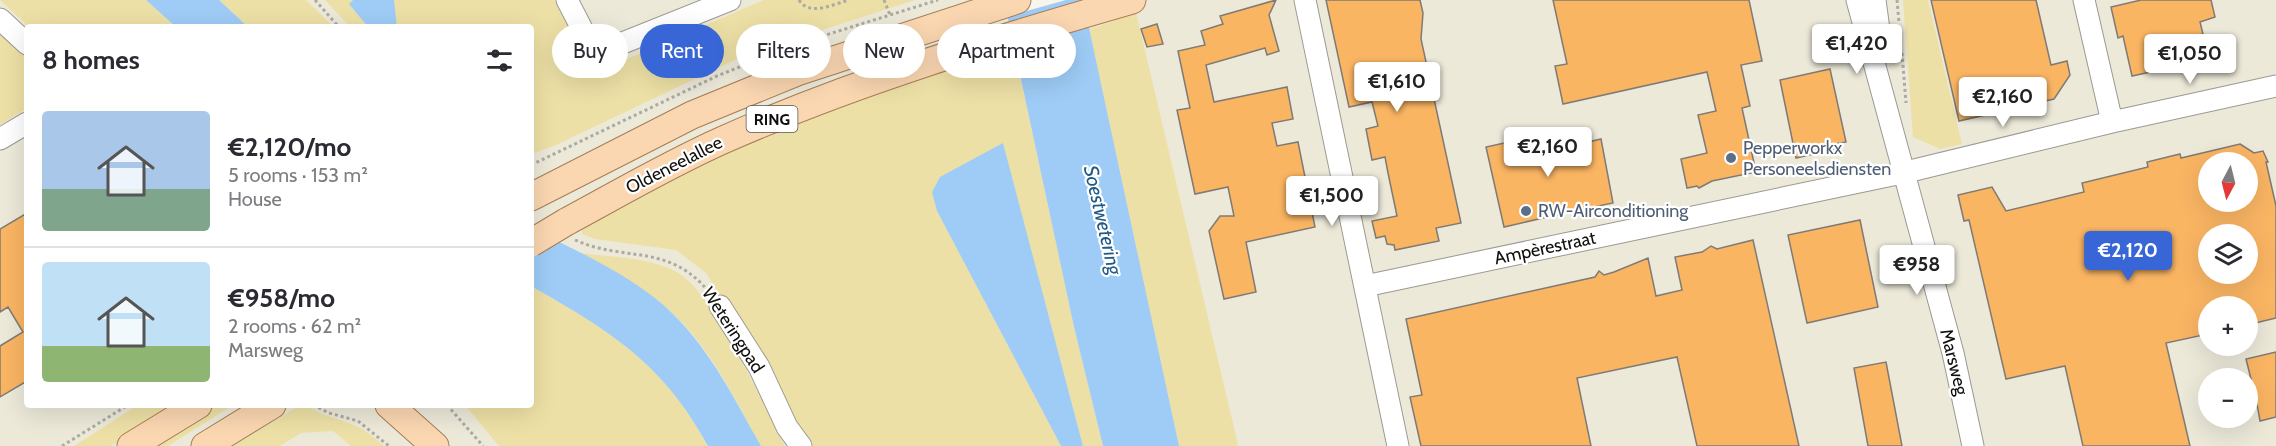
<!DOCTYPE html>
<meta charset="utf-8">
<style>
body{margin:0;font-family:Cabin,sans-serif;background:#f7f7f7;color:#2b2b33;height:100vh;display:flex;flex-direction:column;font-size:22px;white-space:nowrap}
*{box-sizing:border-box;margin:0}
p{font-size:20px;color:#7c7c81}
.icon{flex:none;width:33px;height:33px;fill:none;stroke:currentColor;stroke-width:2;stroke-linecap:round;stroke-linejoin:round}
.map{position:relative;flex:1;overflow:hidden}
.details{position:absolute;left:24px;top:24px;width:510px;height:384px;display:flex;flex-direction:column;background:#fff;border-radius:6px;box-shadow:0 6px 24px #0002}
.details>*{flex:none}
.hud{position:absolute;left:552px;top:24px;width:570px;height:54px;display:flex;gap:12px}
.needle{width:39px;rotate:187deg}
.fabs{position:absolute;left:2198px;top:152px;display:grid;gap:12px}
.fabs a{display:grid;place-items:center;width:60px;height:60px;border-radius:50%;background:#fff;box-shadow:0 6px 24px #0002;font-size:30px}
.price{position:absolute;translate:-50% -51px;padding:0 14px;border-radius:6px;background:#fff;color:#222;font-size:20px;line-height:39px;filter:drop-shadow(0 2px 3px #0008)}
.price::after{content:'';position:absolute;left:50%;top:36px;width:18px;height:14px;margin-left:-9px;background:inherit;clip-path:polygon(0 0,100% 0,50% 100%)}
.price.selected{background:#3866d6;color:#fff}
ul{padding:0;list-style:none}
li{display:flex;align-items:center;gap:18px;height:150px;padding:0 18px}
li+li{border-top:2px solid #e1e1e2}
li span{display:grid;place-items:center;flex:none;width:168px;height:120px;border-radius:6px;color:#555}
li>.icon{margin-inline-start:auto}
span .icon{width:72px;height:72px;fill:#fffc;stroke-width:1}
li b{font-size:26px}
h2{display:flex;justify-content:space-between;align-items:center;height:72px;padding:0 18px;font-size:26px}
.tag{padding:0 21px;border-radius:27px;background:#fff;box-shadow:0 6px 24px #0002;font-size:21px;line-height:54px}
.tag.selected{background:#3866d6;color:#fff}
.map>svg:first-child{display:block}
</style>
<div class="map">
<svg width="2276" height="446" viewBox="0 0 2276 446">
<rect width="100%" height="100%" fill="#f7f5ec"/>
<path fill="#ece9d9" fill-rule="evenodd" d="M0 0H2276V446H0ZM27 27H531V405H27ZM2208 162H2247V201H2208ZM2208 234H2247V273H2208ZM2208 306H2247V345H2208ZM2208 378H2247V417H2208Z"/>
<path fill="#ede0a6" d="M0 0H146L176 27H29Z
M219 0H306L334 27H248Z
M325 0H353L349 4 368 27H350Z
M394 0H554L592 74 764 0H915L745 55 556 145 535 153 531 151V27H397Z
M1903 0H1928L1962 144 1940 149 1913 137Z
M1135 8 1235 432 1238 446H1179L1089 29 1114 21Z
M0 30 27 56V108L0 125Z
M1015 52 1074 327 1103 446H1083L1003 144 937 211 1061 446H808L706 273 676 250 595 239 582 234V229L604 213 754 137 980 55 995 58Z
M580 253C610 257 647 257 675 271 715 291 762 405 785 446H761C735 399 710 346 669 310 642 286 611 269 580 253Z
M531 286C610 331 663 363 708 446H499L465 405H531Z
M138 405H177L111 446H74Z
M212 405H233L168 446H143Z
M300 405C311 405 315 412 325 415 352 424 363 426 384 446H351L333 431 301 433 280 446H233Z"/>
<path fill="#9eccf6" d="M146 0H219L248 27H176Z
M353 0H394L397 27H368L349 4Z
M1004 0H1083L1179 446H1103L1074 327Z
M1003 143 1083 446H1061L937 211 932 192 940 177Z
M531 228C578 252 633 275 672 313 711 351 735 400 761 446H708C663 363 610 331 531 286Z"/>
<path fill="#f7f5ec" d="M1001 0H1066L1005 17Z"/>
<path fill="#fab563" stroke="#807a74" stroke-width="1.5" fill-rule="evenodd" d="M1276 0 1269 15 1279 51 1267 55 1265 48 1206 65 1214 102 1287 87 1293 119 1272 123 1277 146 1298 142 1315 227 1246 242 1256 292 1224 299 1209 231 1220 216H1234L1228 187 1195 194 1177 110 1190 108 1178 51 1205 45 1201 31 1223 24 1220 16Z
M1326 0H1420L1423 13 1421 39 1461 223 1436 228 1439 241 1395 250 1394 245 1387 244 1385 236 1376 238 1372 221 1397 216 1388 173 1385 157 1372 160 1366 129 1378 126 1372 102 1349 107Z
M1553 0H1749L1762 61 1741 65 1750 106 1742 108 1756 172 1712 181 1699 188 1697 186 1687 188 1681 159 1707 153 1698 115 1716 111 1707 72 1563 104 1555 66 1567 64Z
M1931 0H2036L2051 65 2067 61 2070 75 2054 99 1959 121Z
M2141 0H2211L2215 17 2200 22 2203 34 2172 41 2178 66 2132 76 2123 36 2118 38 2111 7Z
M1157 24 1163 44 1147 47 1141 29Z
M1830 69 1846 142 1835 144 1836 149 1796 158 1780 80Z
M1555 132 1556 139 1565 137 1567 147 1601 139 1613 203 1598 206 1599 209 1573 214V211L1504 227 1486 147Z
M2240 144 2254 153 2263 151 2268 162H2266L2276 206V318L2247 325V306H2208V334L2166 343 2190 446H2083L2065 366 2006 379 1969 220 1964 221 1958 195 1992 187 2006 211 2084 192 2082 183 2148 167 2147 162 2180 154 2181 158ZM2208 162H2247V201H2208ZM2208 234H2247V273H2208Z
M27 213V381L0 397V346L23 332 8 307 0 312V229Z
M1860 220 1878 307 1807 323 1788 235Z
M1753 240 1799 446H1697L1677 357 1577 378 1591 446H1421L1410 397 1422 395 1406 319 1595 277 1599 271 1604 275 1614 272 1648 258 1656 296 1682 290 1675 257 1702 252 1711 246 1717 249Z
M2276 352V417L2260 421 2257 404 2247 405V392L2254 391 2246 359Z
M1886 362 1902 446H1868L1854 368Z"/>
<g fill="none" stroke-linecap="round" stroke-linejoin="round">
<defs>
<path id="minor" d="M567 0 595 54 730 0
M1305 0 1398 446
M1857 0 1953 353 1973 446
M1875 0 1882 52
M2084 0 2112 122
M0 19 27 44
M0 139 27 123
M1365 286 1902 173 2112 122 2276 86
M720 306 759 367 787 427 801 446"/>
<path id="major" d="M531 197 692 115 797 72 1017 0
M566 222C618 194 669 164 723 140 856 81 994 40 1132 0
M389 405 435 446
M131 446 198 405
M205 446 272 405"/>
</defs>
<use href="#minor" stroke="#9b9991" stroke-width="23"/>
<use href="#major" stroke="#a67e56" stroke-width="29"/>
<path stroke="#abaaa3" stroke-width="3" stroke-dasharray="3 3" stroke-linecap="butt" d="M315 0 339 27
M799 0C810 17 833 4 849 0
M884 0 890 15
M1897 0 1899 23
M1902 53 1906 103
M531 165 717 76 797 44 938 0
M575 240C627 263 668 242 710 293
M313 405 329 413 358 421 389 446
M447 405 483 446
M62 446 128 405"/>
<use href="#minor" stroke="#fff" stroke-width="21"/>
<use href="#major" stroke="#fad6b1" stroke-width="27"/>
<defs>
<path id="major-bridge" d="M531 243 566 222"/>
</defs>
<use href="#major-bridge" stroke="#a67e56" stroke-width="29" stroke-linecap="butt"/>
<use href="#major-bridge" stroke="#fad6b1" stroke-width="27"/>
</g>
<g fill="#5c6f8a" stroke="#fff" stroke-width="2">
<circle cx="1731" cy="158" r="6"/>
<circle cx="1526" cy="211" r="6"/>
</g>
<g text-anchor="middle" stroke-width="4.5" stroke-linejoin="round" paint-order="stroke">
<rect fill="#fff" stroke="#585756" stroke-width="1.5" x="746.5" y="106" width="51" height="26" rx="4.5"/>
<g font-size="16" font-weight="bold" fill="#100f0d">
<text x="772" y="125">RING</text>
</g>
<g font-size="18" fill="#4e5e75" stroke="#fff" text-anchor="start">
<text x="1743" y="154">Pepperworkx<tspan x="1743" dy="21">Personeelsdiensten</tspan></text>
<text x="1538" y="217">RW-Airconditioning</text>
</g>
<g font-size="18" fill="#100f0d" stroke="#fff">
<text transform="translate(674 165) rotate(-27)" y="6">Oldeneelallee</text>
<text transform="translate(1545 248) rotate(-12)" y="6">Ampèrestraat</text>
<text transform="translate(733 330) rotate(57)" y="6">Weteringpad</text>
<text transform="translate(1954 362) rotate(76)" y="6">Marsweg</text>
</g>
<g font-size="20" font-style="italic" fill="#205a87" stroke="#fff">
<text transform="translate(1103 220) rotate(77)" y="7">Soestwetering</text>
</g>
</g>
</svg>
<div class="fabs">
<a><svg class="needle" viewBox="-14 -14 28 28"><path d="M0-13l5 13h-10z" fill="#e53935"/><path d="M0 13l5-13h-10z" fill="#7c7c81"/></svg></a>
<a><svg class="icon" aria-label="layers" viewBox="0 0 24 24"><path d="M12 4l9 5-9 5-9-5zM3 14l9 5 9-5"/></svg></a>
<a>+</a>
<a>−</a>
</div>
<b class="price" style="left:1857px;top:75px">€1,420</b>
<b class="price" style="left:2190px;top:85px">€1,050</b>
<b class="price" style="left:1397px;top:113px">€1,610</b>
<b class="price" style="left:2003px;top:128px">€2,160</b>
<b class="price" style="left:1548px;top:178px">€2,160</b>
<b class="price" style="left:1332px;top:227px">€1,500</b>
<b class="price selected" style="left:2128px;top:282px">€2,120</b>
<b class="price" style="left:1917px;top:296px">€958</b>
<div class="hud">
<a class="tag">Buy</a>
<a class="tag selected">Rent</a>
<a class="tag">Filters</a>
<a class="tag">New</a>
<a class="tag">Apartment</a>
</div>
<section class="details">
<h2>8 homes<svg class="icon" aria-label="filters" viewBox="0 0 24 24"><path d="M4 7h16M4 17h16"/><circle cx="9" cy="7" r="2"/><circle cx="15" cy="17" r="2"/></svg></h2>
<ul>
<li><span style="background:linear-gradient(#a9c7e8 65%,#7fa58c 0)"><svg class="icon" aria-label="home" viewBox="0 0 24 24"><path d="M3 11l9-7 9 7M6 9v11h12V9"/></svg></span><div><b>€2,120/mo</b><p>5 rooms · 153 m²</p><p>House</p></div></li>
<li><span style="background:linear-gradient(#bfe0f5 70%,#8fb573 0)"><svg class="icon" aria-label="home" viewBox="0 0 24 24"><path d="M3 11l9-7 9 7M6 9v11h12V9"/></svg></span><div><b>€958/mo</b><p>2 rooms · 62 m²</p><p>Marsweg</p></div></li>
</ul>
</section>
</div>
